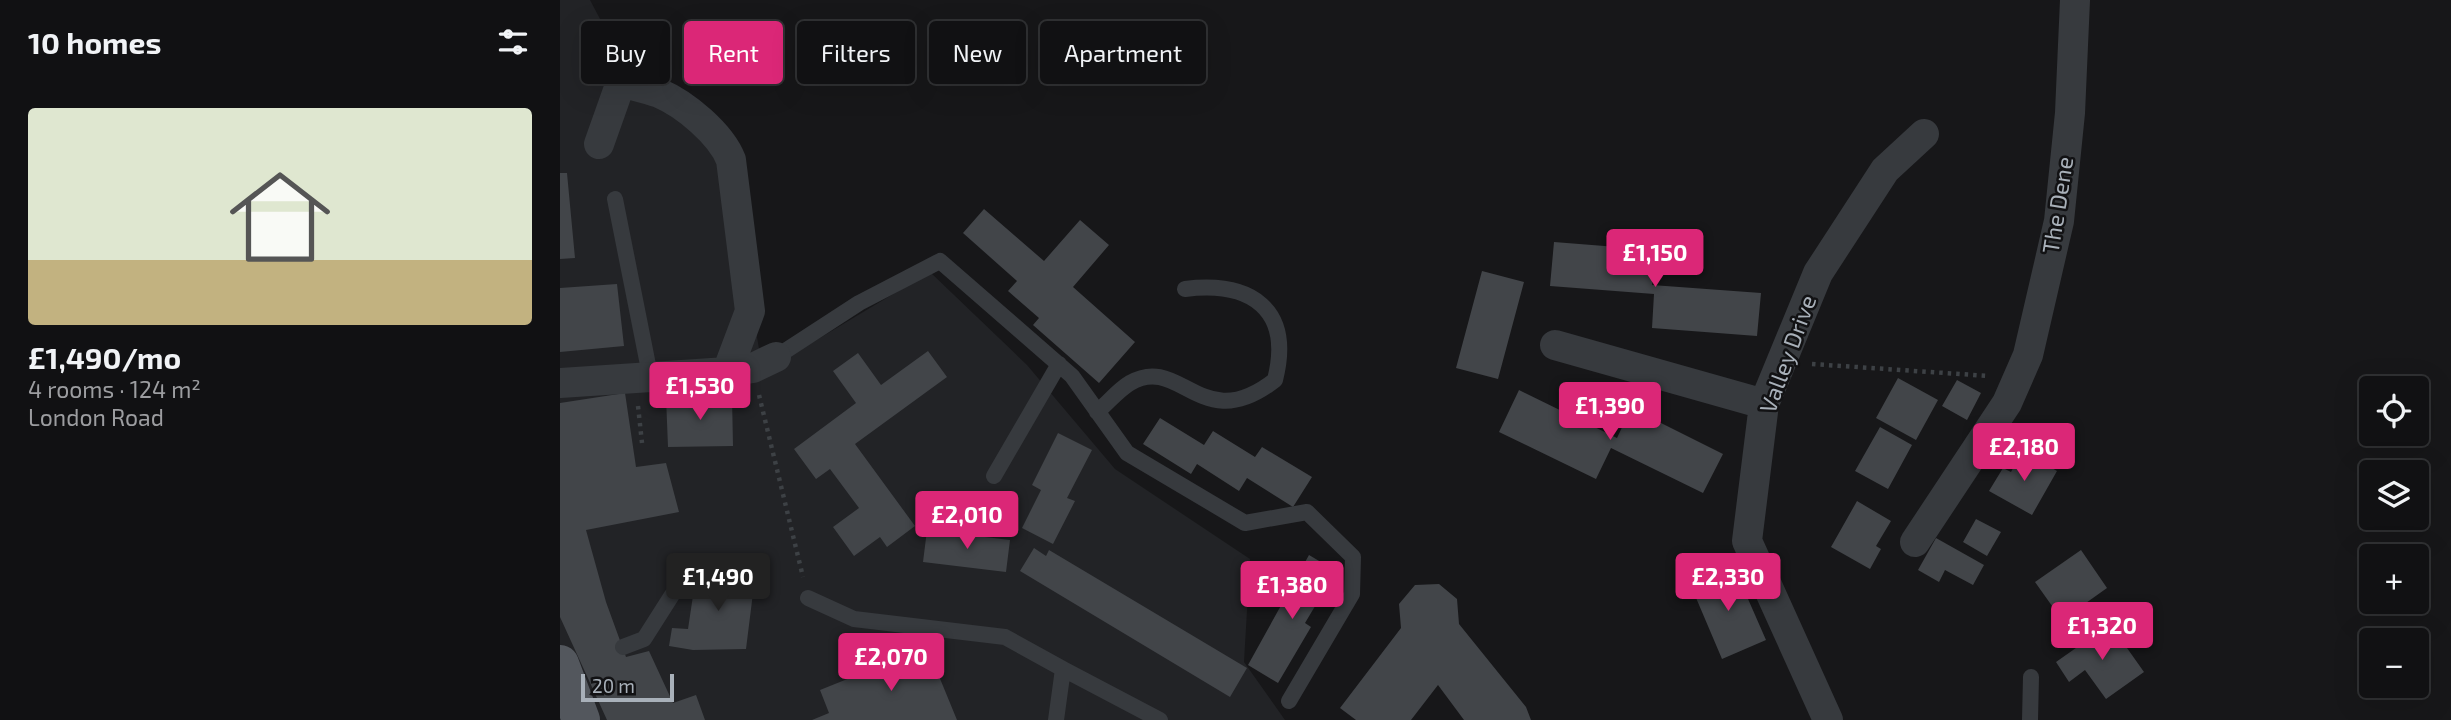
<!DOCTYPE html>
<meta charset="utf-8">
<style>
body{margin:0;font-family:"Exo 2",sans-serif;background:#1a1a1c;color:#f1f3f6;height:100vh;display:flex;flex-direction:column;font-size:26px;white-space:nowrap}
*{box-sizing:border-box;margin:0}
p{font-size:23px;color:#9c9da0}
.icon{flex:none;width:38px;height:38px;fill:none;stroke:currentColor;stroke-width:2;stroke-linecap:round;stroke-linejoin:round}
.map{position:relative;flex:1;overflow:hidden}
.side{display:flex;flex-direction:column;background:#111113;width:560px}
.side>*{flex:none}
.guide{position:absolute;left:21px;top:21px;width:665px;height:63px;display:flex;gap:14px}
.fabs{position:absolute;left:1799px;top:376px;display:grid;gap:14px}
.fabs a{display:grid;place-items:center;width:70px;height:70px;border-radius:7px;background:#111113;box-shadow:0 7px 28px #0002,0 0 0 2px #303133;font-size:35px}
.scale{position:absolute;left:21px;bottom:18px;width:93px;box-sizing:border-box;padding-left:7px;border:4px solid #a8b0b9;border-top:0;font-size:19px;line-height:24px;white-space:nowrap;color:#a8b0b9;-webkit-text-stroke:5px #121214;paint-order:stroke}
.price{position:absolute;translate:-50% -60px;padding:0 16px;border-radius:7px;background:#db2777;color:#fff;font-size:23px;line-height:46px;filter:drop-shadow(0 2px 4px #0008)}
.price::after{content:'';position:absolute;left:50%;top:42px;width:21px;height:16px;margin-left:-10px;background:inherit;clip-path:polygon(0 0,100% 0,50% 100%)}
.price.active{background:#222;color:#fff}
ul{padding:0;list-style:none}
li{display:grid;align-content:center;gap:14px;height:371px;padding:0 28px}
li span{display:grid;place-items:center;height:217px;border-radius:7px;color:#555}
li>.icon{margin-inline-start:auto}
span .icon{width:126px;height:126px;fill:#fffc;stroke-width:1}
li b{font-size:30px}
h2{display:flex;justify-content:space-between;align-items:center;height:84px;padding:0 28px;font-size:30px}
.pill{padding:0 24px;border-radius:7px;background:#111113;box-shadow:0 7px 28px #0002,0 0 0 2px #303133;font-size:24px;line-height:63px}
.pill.active{background:#db2777;color:#fff}
main{display:flex;flex:1;min-height:0}
.map>svg:first-child{display:block}
</style>
<main>
<section class="side">
<h2>10 homes<svg class="icon" aria-label="filters" viewBox="0 0 24 24"><path d="M4 7h16M4 17h16"/><circle cx="9" cy="7" r="2"/><circle cx="15" cy="17" r="2"/></svg></h2>
<ul>
<li><span style="background:linear-gradient(#dfe7d0 70%,#c2b280 0)"><svg class="icon" aria-label="home" viewBox="0 0 24 24"><path d="M3 11l9-7 9 7M6 9v11h12V9"/></svg></span><div><b>£1,490/mo</b><p>4 rooms · 124 m²</p><p>London Road</p></div></li>
</ul>
</section>
<div class="map">
<svg width="1891" height="720" viewBox="0 0 1891 720">
<rect width="100%" height="100%" fill="#171719"/>
<path fill="#222326" d="M0 0H30L48 34 161 127 203 372 370 272 467 365 555 469 690 559 684 662 725 720H0Z"/>
<path fill="#424549" d="M0 173H7L15 258 0 259Z
M424 209 484 261 520 220 549 245 513 287 575 342 539 383 473 325 479 318 448 291 457 281 403 233Z
M994 242 1095 250 1092 285 1201 293 1197 336 1092 328 1094 294 990 286Z
M922 271 964 282 938 379 896 368Z
M57 284 64 346 0 352V288Z
M368 351 387 377 295 444 355 526 327 547 320 537 294 556 273 527 299 508 270 469 256 479 234 449 296 403 273 371 298 353 321 385Z
M1338 378 1378 400 1356 440 1316 418Z
M1397 380 1421 393 1407 420 1382 406Z
M959 390 1057 438 1071 408 1163 454 1143 493 1051 448 1036 479 939 432Z
M65 393 76 467 106 463 119 512 26 530 46 602 66 657 89 651 113 703 136 695 145 720H47L0 617V403Z
M106 397H172L173 446 108 447Z
M600 418 644 445 653 431 695 457 702 447 752 477 733 507 687 478 679 491 637 464 631 474 583 444Z
M1320 427 1352 445 1328 489 1295 471Z
M498 433 532 450 507 498 515 501 493 544 462 528 481 490 472 485Z
M1462 451 1497 471 1472 515 1429 491 1443 468 1451 472Z
M1297 501 1331 521 1316 546 1321 549 1310 569 1271 547Z
M1416 519 1441 532 1427 556 1403 542Z
M367 530 450 540 446 572 363 562Z
M1376 538 1424 565 1413 585 1385 570 1379 582 1358 570Z
M474 548 486 556 489 550 687 668 670 697 460 571Z
M1521 550 1547 588 1502 620 1475 582Z
M749 555 776 571 745 623 751 627 718 683 688 665Z
M1174 567 1206 640 1162 659 1131 586Z
M137 569 195 577 186 649 133 650 109 646 112 628 128 629Z
M879 584 897 599 899 624 966 707 971 720H904L878 685 851 720H796L780 708 841 628 839 604 855 585Z
M1550 624 1584 672 1546 699 1525 670 1509 682 1496 662Z
M367 647 397 720H252L269 713 260 690Z"/>
<g fill="none" stroke-linecap="round" stroke-linejoin="round">
<path stroke="#3d4145" stroke-width="4.5" stroke-dasharray="3.5 5" stroke-linecap="butt" d="M1252 364 1429 376
M199 395 243 577
M78 406 82 443"/>
<path stroke="#373a3e" stroke-width="16" d="M55 199 90 375
M216 357 299 303 380 261 512 376 567 453 685 523 747 512 793 557 792 594 729 701
M537 412C548 403 558 390 570 383 621 353 641 438 715 380 733 309 691 281 625 289
M434 476 499 364
M248 598 294 619 445 637 503 669
M63 647 84 639 112 595
M496 720 503 669 600 720
M1470 720 1471 677"/>
<path stroke="#373a3e" stroke-width="30" d="M39 144 61 82C73 86 87 88 99 93 125 104 161 134 171 160L190 311 167 372
M995 345 1204 404
M0 383 167 372 193 368 216 357
M1355 542 1447 403 1468 355 1499 221 1510 113 1515 0
M1268 720 1187 541 1204 404 1258 273 1325 170 1364 134"/>
<path stroke="#53575d" stroke-width="38" d="M0 664 21 720"/>
</g>
<g text-anchor="middle" stroke-width="5" stroke-linejoin="round" paint-order="stroke">
<g font-size="23" fill="#a8b0b9" stroke="#121214">
<text transform="translate(1498 205) rotate(-81)" y="8">The Dene</text>
<text transform="translate(1228 354) rotate(-70)" y="8">Valley Drive</text>
</g>
</g>
</svg>
<div class="fabs">
<a><svg class="icon" aria-label="locate" viewBox="0 0 24 24"><circle cx="12" cy="12" r="6"/><path d="M12 2v4M12 18v4M2 12h4M18 12h4"/></svg></a>
<a><svg class="icon" aria-label="layers" viewBox="0 0 24 24"><path d="M12 4l9 5-9 5-9-5zM3 14l9 5 9-5"/></svg></a>
<a>+</a>
<a>−</a>
</div>
<div class="scale">20 m</div>
<b class="price" style="left:1095px;top:289px">£1,150</b>
<b class="price" style="left:140px;top:422px">£1,530</b>
<b class="price" style="left:1050px;top:442px">£1,390</b>
<b class="price" style="left:1464px;top:483px">£2,180</b>
<b class="price" style="left:407px;top:551px">£2,010</b>
<b class="price active" style="left:158px;top:613px">£1,490</b>
<b class="price" style="left:1168px;top:613px">£2,330</b>
<b class="price" style="left:732px;top:621px">£1,380</b>
<b class="price" style="left:1542px;top:662px">£1,320</b>
<b class="price" style="left:331px;top:693px">£2,070</b>
<div class="guide">
<a class="pill">Buy</a>
<a class="pill active">Rent</a>
<a class="pill">Filters</a>
<a class="pill">New</a>
<a class="pill">Apartment</a>
</div>
</div>
</main>
